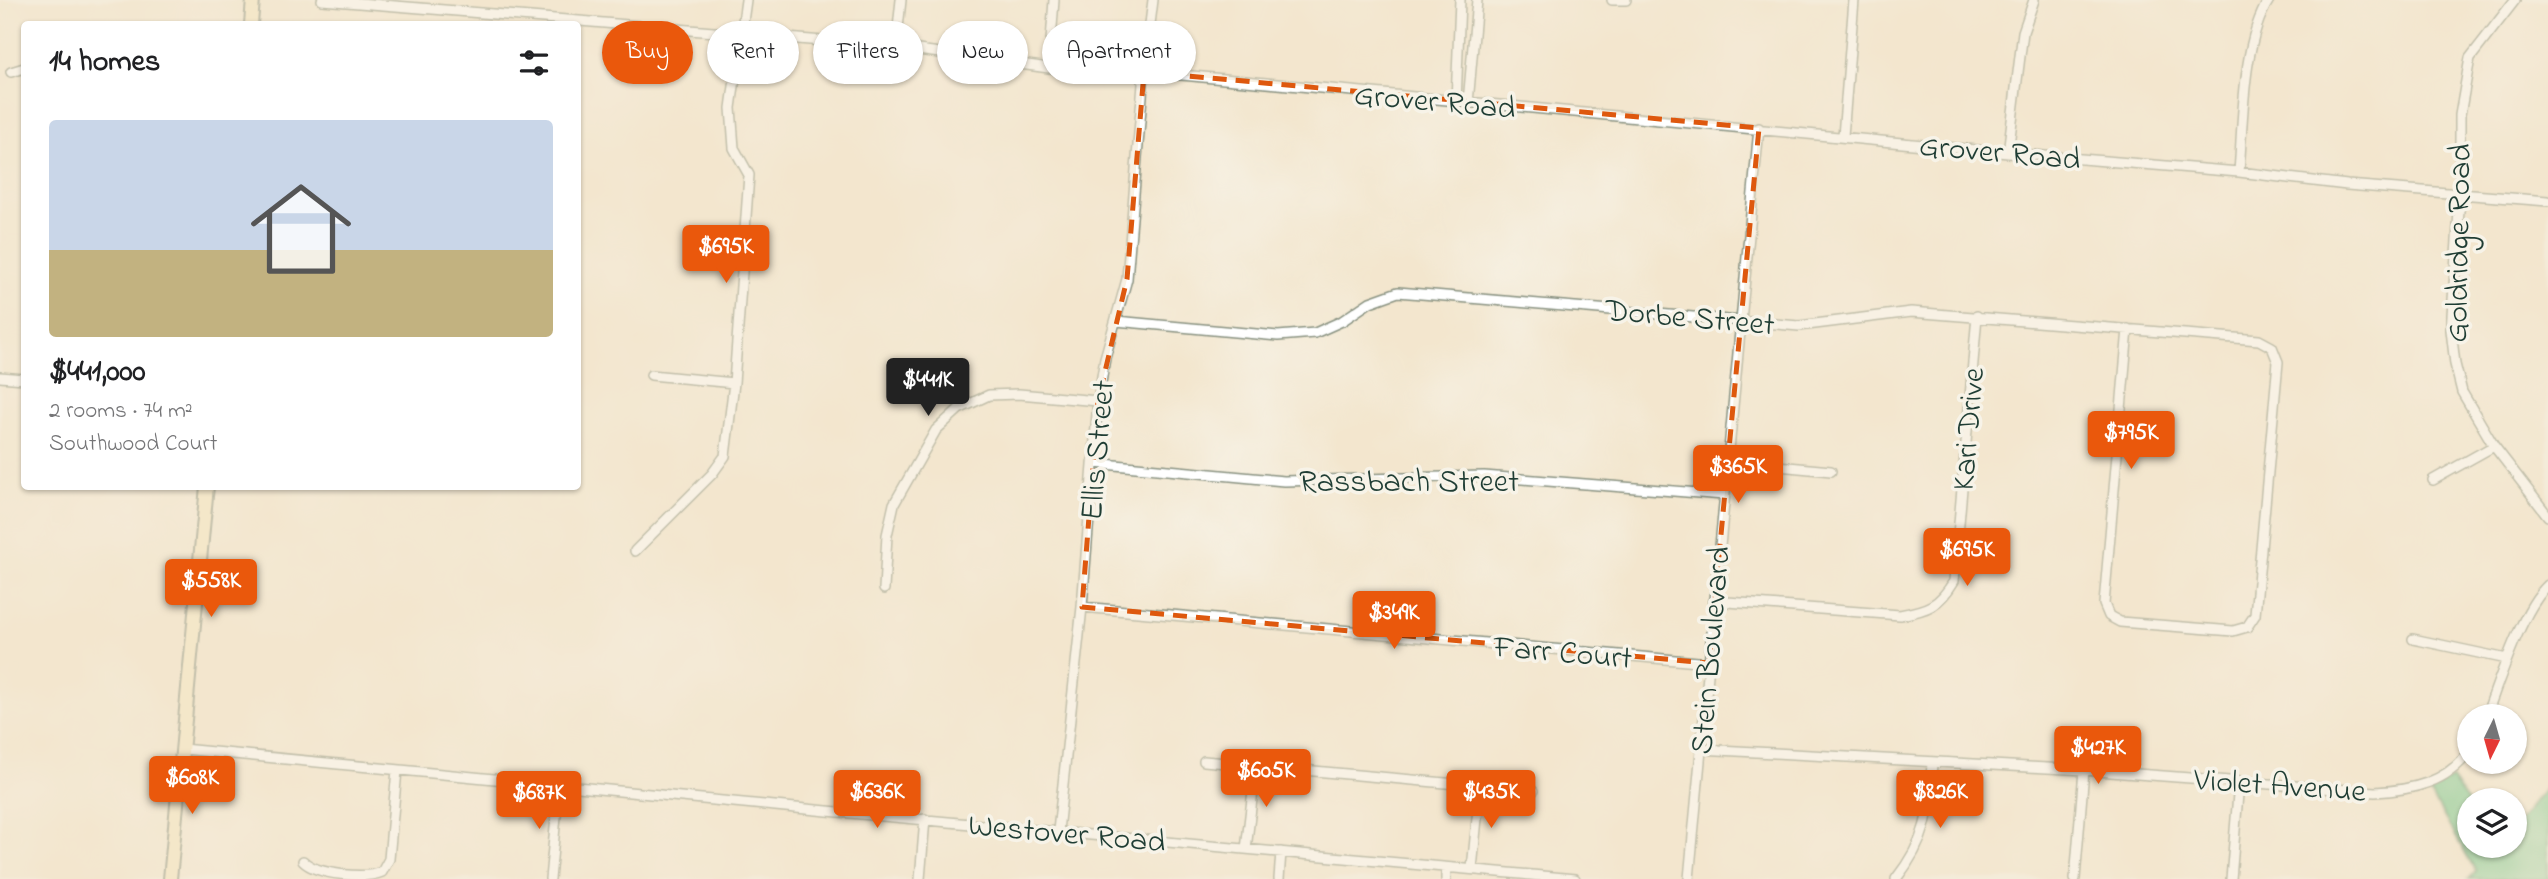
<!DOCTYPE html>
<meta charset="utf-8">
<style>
body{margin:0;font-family:"Indie Flower",sans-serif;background:#f6f6f6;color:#202124;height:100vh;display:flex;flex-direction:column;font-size:26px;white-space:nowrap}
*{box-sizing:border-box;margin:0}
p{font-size:23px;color:#757577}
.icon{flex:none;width:38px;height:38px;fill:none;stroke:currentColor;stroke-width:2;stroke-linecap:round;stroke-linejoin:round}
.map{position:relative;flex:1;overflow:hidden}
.drawer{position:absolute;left:21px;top:21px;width:560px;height:469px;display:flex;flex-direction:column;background:#fff;border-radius:7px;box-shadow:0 2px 5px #0004}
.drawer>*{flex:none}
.guide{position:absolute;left:602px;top:21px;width:665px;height:63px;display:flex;gap:14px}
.needle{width:46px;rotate:185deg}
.fabs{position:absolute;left:2457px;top:704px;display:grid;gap:14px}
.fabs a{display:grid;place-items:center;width:70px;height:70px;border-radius:50%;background:#fff;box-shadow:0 2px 5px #0004;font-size:35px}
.price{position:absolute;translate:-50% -60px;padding:0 16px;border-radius:7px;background:#ea580c;color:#fff;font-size:23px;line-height:46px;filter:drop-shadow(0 2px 4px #0008)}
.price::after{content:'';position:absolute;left:50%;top:42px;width:21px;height:16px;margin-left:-10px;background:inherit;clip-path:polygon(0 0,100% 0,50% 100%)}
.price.on{background:#222;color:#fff}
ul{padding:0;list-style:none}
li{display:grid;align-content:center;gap:14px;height:371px;padding:0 28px}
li+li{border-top:2px solid #e0e0e0}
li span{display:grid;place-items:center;height:217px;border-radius:7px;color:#555}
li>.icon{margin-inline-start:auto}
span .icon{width:126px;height:126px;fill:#fffc;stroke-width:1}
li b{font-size:30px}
h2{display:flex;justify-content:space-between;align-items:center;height:84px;padding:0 28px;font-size:30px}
.tag{padding:0 24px;border-radius:32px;background:#fff;box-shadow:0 2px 5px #0004;font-size:24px;line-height:63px}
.tag.on{background:#ea580c;color:#fff}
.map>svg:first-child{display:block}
</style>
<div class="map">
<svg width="2548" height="879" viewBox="0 0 2548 879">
<rect width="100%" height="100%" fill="#f7f3e8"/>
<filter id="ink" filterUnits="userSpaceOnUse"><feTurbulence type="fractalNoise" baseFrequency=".0143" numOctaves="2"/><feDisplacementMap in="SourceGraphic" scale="14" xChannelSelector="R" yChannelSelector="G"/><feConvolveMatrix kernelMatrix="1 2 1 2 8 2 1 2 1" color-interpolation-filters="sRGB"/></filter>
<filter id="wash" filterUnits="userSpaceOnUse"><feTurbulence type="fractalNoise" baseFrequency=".00686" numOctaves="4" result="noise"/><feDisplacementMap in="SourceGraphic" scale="28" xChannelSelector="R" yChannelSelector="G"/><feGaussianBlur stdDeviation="1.57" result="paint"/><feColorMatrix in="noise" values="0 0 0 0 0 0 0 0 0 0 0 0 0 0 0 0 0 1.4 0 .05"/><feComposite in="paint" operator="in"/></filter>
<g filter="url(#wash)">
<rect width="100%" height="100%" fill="#f3e6ce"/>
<path fill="#71c78c" stroke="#488260" stroke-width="2" d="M2451 779 2469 803V845H2515V826L2542 793 2548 781V879H2468L2476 871 2429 791Z"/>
</g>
<g filter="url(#ink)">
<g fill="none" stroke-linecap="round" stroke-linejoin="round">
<defs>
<path id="minor" d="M322 0 896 47 1049 68 1171 74 2008 153 2239 172 2347 185 2548 201
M1612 0H1626
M2515 0 2470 58 2460 115V196L2451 330 2455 364 2462 392 2494 446 2548 516
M896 47 901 0
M1049 68 1054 0
M11 72 24 68
M1456 102 1460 0
M1468 103 1477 0
M1843 136 1854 0
M2008 153 2023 32 2034 0
M2239 172C2243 123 2242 41 2269 0
M1116 321 1278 336 1315 333 1342 321 1370 302 1398 292 1799 326 1911 312 2259 340 2272 347 2278 362 2255 615 2247 627 2233 631 2120 622 2109 616 2104 604 2128 329
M651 375 734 383
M0 377 24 379
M1726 461 1831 471
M1094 463 1284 481 1484 476 1724 495
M2433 480 2494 446
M635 551 712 474 725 456 734 383 749 175 734 148 731 108 746 0
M884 589 887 535 894 504 936 430 959 409 989 395 1019 394 1098 401
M1714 601 1900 615C1928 610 1939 606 1954 581L1977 316
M1082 607 1709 663
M2413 639 2507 659
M2486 716C2499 681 2522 609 2548 585
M182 749 827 811 1575 879
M1700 749 2084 770 2375 792C2412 790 2446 783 2469 752
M1204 761 1533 791
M1058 831 1082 607 1098 401 1105 358 1127 279 1144 72 1153 0
M1246 849 1256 766
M303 861C317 875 365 879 382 872L389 859 397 770
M1472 869 1480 788
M550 879 559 785
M920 879 925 819
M1279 879 1281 852
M1446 879V868
M1689 879 1759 128
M1896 879C1928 838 1929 813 1932 763
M2075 879 2084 770
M2231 879 2239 782"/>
<path id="secondary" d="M251 24 253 0
M170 879 207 486"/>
</defs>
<use href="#minor" stroke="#899281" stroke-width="12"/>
<use href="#secondary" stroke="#899281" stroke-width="16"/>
<use href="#minor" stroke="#fff" stroke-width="9"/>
<use href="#secondary" stroke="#f7e8c3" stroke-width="12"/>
</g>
</g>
<path d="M0 0H2548V879H0ZM1144 72 1759 128 1709 663 1082 607 1098 401 1127 279Z" fill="#f3e6ce" fill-opacity=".55" fill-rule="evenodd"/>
<path fill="none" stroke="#de580e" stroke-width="5" stroke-dasharray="14 9" stroke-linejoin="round" d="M1144 72 1759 128 1709 663 1082 607 1098 401 1127 279Z"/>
<g text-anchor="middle" stroke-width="7" stroke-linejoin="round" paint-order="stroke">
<g font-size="32" fill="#1f3d34" stroke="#f7f3e8">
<text transform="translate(1435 100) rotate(5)" y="11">Grover Road</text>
<text transform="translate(2000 151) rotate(5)" y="11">Grover Road</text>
<text transform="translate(2457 243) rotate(-89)" y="11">Goldridge Road</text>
<text transform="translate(1690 316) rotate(5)" y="11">Dorbe Street</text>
<text transform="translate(1967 429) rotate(-85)" y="11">Kari Drive</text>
<text transform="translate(1096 450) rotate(-85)" y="11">Ellis Street</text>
<text x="1409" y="491">Rassbach Street</text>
<text transform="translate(1709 650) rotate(-85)" y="11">Stein Boulevard</text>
<text transform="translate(1563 651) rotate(5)" y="11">Farr Court</text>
<text transform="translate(2280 784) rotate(4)" y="11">Violet Avenue</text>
<text transform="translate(1067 832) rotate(5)" y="11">Westover Road</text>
</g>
</g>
</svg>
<div class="fabs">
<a><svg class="needle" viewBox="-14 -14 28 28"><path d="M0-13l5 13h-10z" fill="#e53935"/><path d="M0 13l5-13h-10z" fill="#757577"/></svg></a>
<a><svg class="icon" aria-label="layers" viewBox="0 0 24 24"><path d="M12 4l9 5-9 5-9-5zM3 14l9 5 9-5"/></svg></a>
</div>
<b class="price" style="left:726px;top:285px">$695K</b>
<b class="price on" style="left:928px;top:418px">$441K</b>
<b class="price" style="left:2131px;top:471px">$795K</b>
<b class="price" style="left:1738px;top:505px">$365K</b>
<b class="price" style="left:1967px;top:588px">$695K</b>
<b class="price" style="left:211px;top:619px">$558K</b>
<b class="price" style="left:1394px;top:651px">$349K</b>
<b class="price" style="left:2098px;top:786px">$427K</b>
<b class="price" style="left:1266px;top:809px">$605K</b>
<b class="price" style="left:192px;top:816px">$608K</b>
<b class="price" style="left:877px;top:830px">$636K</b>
<b class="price" style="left:1491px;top:830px">$435K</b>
<b class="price" style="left:1940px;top:830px">$826K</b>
<b class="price" style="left:539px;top:831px">$687K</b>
<div class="guide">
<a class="tag on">Buy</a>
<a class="tag">Rent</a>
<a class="tag">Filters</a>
<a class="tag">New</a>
<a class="tag">Apartment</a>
</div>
<section class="drawer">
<h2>14 homes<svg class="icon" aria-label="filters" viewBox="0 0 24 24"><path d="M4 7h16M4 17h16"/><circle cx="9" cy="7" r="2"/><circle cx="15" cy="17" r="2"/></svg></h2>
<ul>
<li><span style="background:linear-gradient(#c9d6e8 60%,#c2b280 0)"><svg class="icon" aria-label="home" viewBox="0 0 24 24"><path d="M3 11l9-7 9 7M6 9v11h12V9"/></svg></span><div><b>$441,000</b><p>2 rooms · 74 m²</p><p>Southwood Court</p></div></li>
</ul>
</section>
</div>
